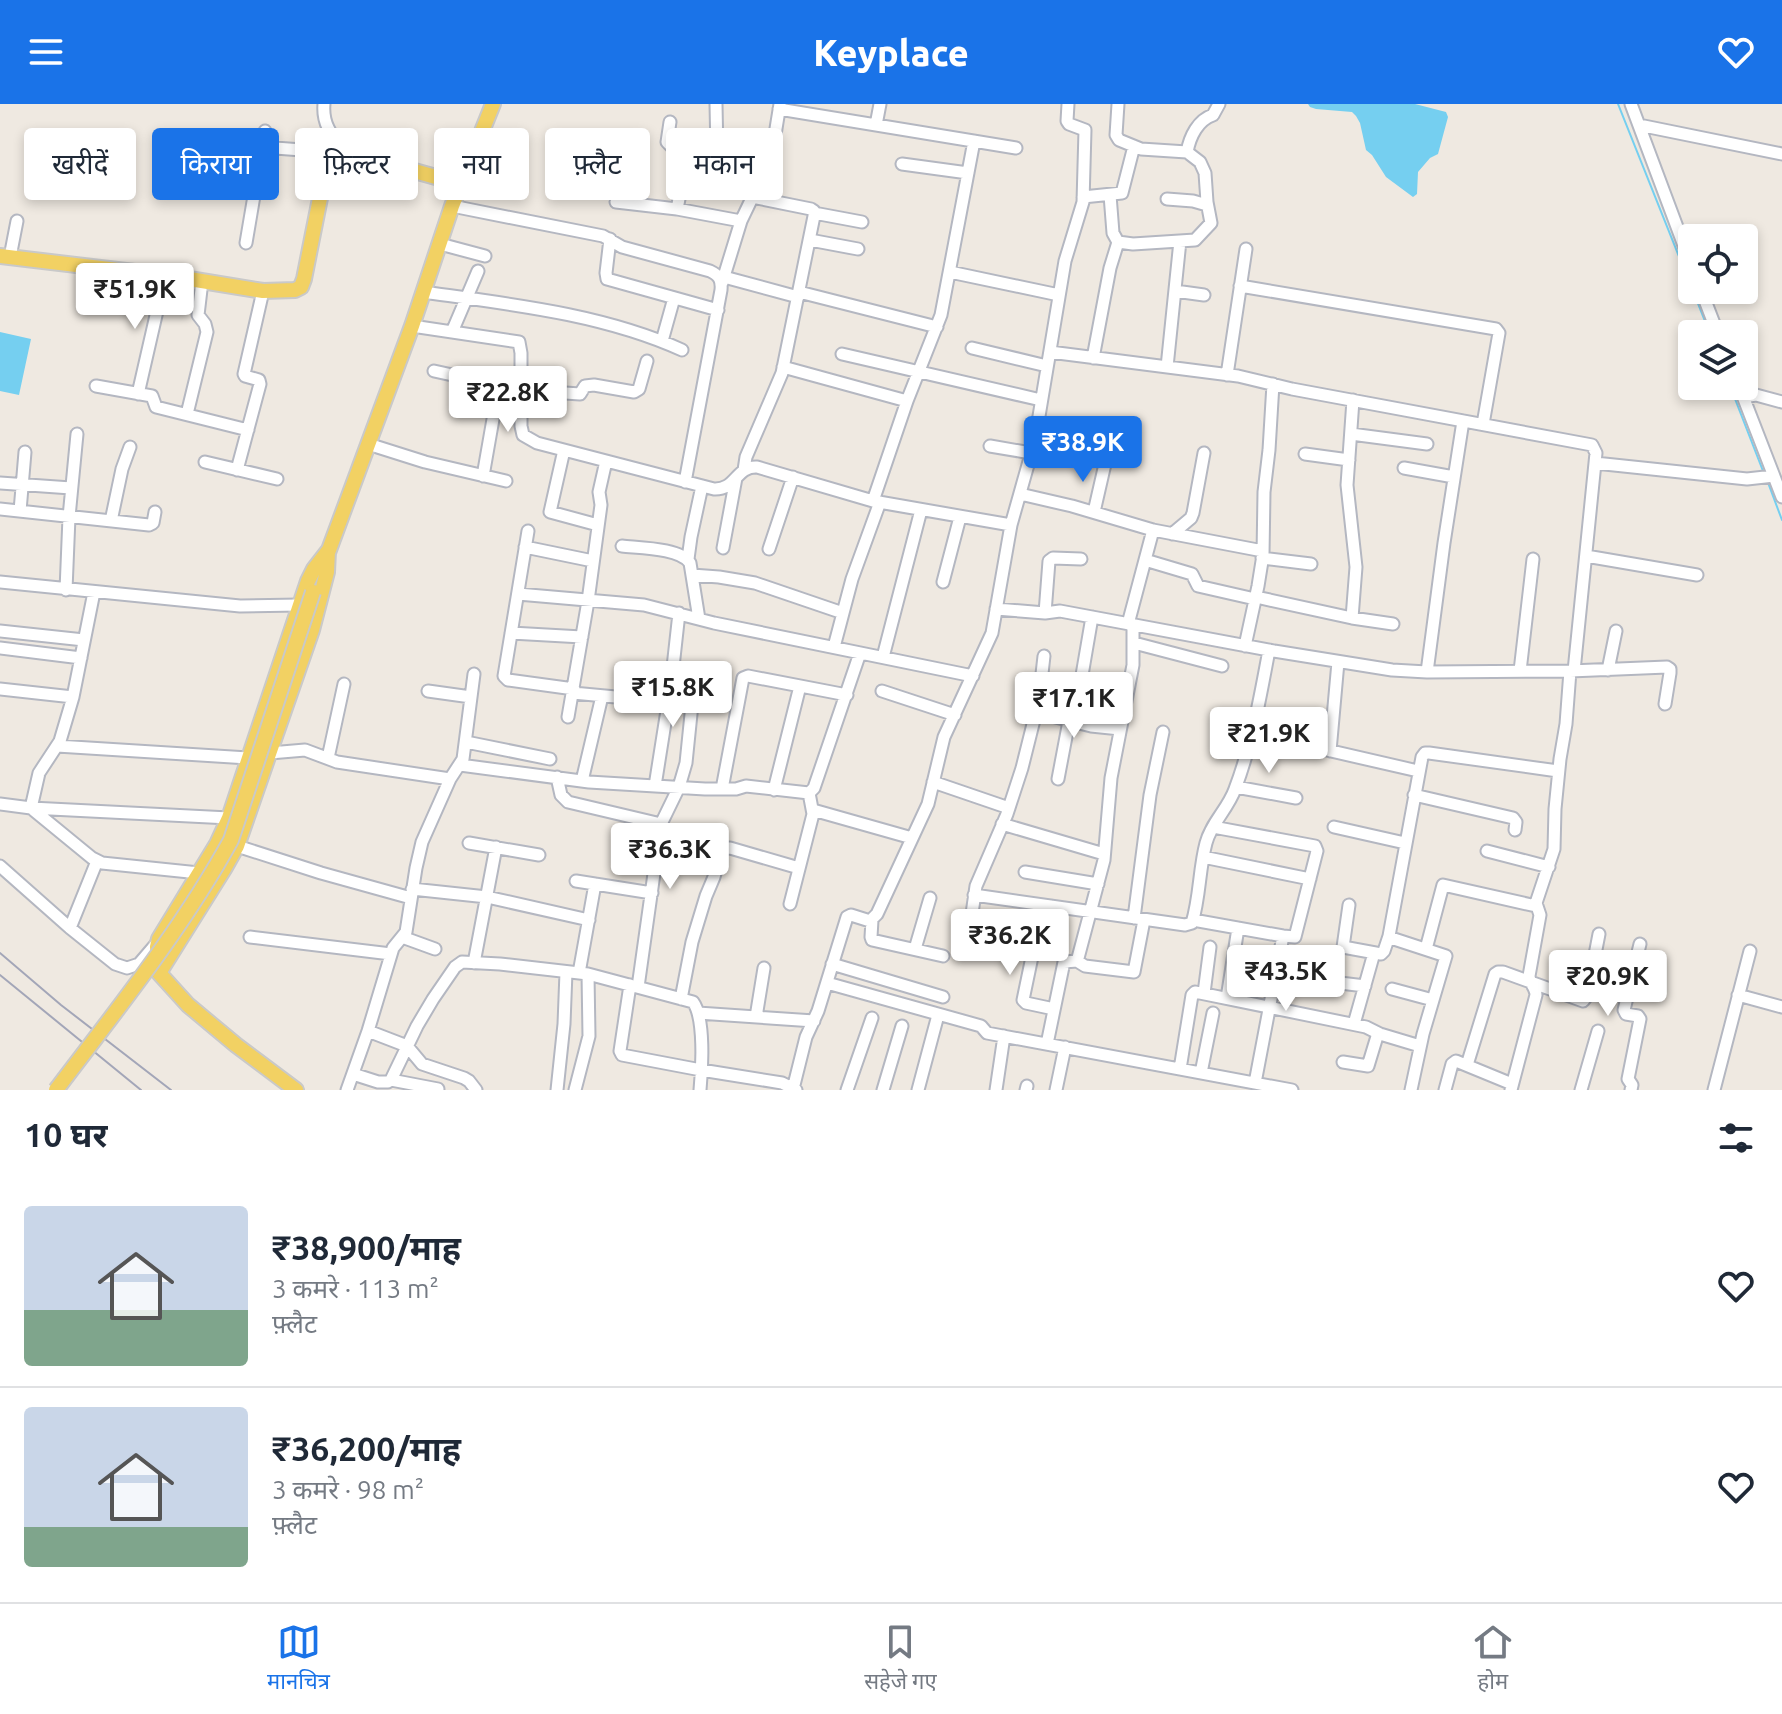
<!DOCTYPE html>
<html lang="hi">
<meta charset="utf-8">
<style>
body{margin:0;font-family:Ubuntu,"Noto Sans Devanagari",sans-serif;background:#f6f6f7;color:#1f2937;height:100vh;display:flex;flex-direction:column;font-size:30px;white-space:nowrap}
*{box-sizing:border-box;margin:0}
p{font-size:26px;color:#747a83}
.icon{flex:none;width:44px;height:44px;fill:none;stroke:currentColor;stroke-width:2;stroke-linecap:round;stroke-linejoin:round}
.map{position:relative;height:986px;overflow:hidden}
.side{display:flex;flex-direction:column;background:#fff;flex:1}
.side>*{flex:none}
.banner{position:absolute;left:24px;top:24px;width:800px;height:72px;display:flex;gap:16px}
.controls{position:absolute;left:1678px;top:120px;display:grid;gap:16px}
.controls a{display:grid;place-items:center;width:80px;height:80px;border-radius:8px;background:#fff;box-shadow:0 4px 12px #0003;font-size:40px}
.price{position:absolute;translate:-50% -68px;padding:0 18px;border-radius:8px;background:#fff;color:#222;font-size:26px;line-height:52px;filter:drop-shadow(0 2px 4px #0008)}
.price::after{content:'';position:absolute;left:50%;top:48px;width:24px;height:18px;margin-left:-12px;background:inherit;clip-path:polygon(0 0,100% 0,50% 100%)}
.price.selected{background:#1a73e8;color:#fff}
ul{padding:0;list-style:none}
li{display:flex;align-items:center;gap:24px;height:200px;padding:0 24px}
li+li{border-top:2px solid #e0e1e3}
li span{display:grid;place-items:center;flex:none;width:224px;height:160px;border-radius:8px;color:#555}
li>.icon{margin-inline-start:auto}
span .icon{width:96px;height:96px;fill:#fffc;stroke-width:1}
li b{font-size:34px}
h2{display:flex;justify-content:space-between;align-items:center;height:96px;padding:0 24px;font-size:34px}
.chip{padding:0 28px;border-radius:8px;background:#fff;box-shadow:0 4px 12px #0003;font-size:28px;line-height:72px}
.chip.selected{background:#1a73e8;color:#fff}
header{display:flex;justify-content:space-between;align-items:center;height:104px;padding:0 24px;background:#1a73e8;color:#fff;font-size:36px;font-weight:800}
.tab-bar{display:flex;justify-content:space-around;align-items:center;height:112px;border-top:2px solid #e0e1e3;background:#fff;font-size:22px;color:#747a83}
.tab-bar a{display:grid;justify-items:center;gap:4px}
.tab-bar .selected{color:#1a73e8}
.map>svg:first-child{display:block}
</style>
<header><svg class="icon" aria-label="menu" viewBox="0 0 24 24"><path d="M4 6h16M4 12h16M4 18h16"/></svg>Keyplace<svg class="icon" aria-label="heart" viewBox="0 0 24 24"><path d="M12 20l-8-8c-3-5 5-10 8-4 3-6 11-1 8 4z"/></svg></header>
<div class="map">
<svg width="1782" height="986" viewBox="0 0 1782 986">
<rect width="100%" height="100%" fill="#efe9e1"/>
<path fill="#75cff0" d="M1308 0H1415L1446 8 1448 13 1438 50 1430 54 1418 68 1417 90 1413 93 1386 73 1372 51 1366 46 1360 19 1356 12 1352 8 1316 5 1310 3Z
M0 228 31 235 19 291 0 287Z"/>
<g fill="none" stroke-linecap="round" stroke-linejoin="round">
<path stroke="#75cff0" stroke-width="2" d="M1618 0 1692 185
M1693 187 1710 230
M1730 282 1763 367
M1767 376 1782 416"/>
<defs>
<path id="minor" d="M324 0C322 21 333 33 345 49
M716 0 717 49
M1631 0 1692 163
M779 5 1016 44
M670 18 667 38 672 43 769 55
M876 21 880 0
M1639 21 1782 50
M262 43 315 47 321 46 335 37
M1187 48C1190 32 1198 16 1213 11L1219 0
M902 60 968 69
M1110 91 1113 129 1118 138
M1083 93 1122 89 1134 42
M1167 95 1193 97 1207 101
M616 98 677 105 741 117
M452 102 603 132 622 143 710 167C719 171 722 176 721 186L685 378
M677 105 689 45
M814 109 862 118
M610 135 606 169 607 175 718 206
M810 136 858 145
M246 139 265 27
M440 140 485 152
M10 153 17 117
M950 168 1059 191
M724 173 798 193
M722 179 741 117 763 71 773 43 780 0
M1240 182 1496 225 1499 229 1483 320
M1701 186 1718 230
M1175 187 1204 191
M423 188C509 200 603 210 682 246
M799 188 937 223
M412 222 519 238 521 249V322L523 331 537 339 714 385C736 386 736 362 757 363L873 397 1011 421
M452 228 478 167
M662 237 674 194
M972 244 1047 262
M1050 248 1238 272 1292 285 1592 341 1596 349 1574 567
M842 250 1041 296
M1093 254 1110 164 1118 138 1133 140 1195 136 1211 119 1207 98 1205 69 1200 58 1187 48 1141 45 1119 36 1116 31 1118 0
M783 263 907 297
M1167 263 1180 137
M434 267 521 286 580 290 585 282 594 281 634 288 639 285 647 257
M1227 271 1246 145
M96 282 152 292 156 303 248 326
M1739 282 1782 393
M138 290 165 172
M1743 293 1756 291 1782 298
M187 310 207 228 205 220 198 211 202 177
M1351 330 1427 340
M368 340 425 358 506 377
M990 342 1031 349
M564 346 550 408 598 421
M1305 350 1349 356
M205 358 277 375
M1595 359 1747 375 1774 372
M1404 364 1454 373
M237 366 260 280 259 276 245 272 244 270 263 187
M744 366 746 353 782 269 814 112V107L811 105 752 93
M483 372 499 281
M0 379 71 384
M1020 390 1072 402 1153 426 1263 447
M873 397 907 297 941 211 974 37
M0 405 149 421 153 419 155 408
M20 407 25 348
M1094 408 1105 360
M111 417 122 365 130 343
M528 427 504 572 508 576 574 585
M1172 430 1191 414 1193 409 1204 349
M622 442C640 444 680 444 690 459L699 515
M525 443 593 457
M723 444 736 374
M769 445 793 373
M1586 452 1697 471
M1262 454 1311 460
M688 455 691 433 702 382
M1145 456 1192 470 1198 482 1255 495
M692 471 719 473 755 479 843 509
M0 478 240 502 299 501
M943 478 960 413
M66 486 69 413 77 330
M94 488 73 593 60 637 39 669 31 704 92 754 102 759 199 769
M518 490 644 501 714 519 973 572
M1256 493 1352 514 1393 520
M996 505 1045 509 1060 507 1274 547 1392 566 1427 568 1570 567 1667 563 1670 565V569L1665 600
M1045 509 1049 457 1053 454 1081 455
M1352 514 1356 463 1347 381 1353 296
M1128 520 1153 426
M0 527 84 536
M511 529 582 533
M1134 539 1222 562
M1245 542 1258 482 1263 451 1264 388 1269 346 1273 280
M834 543 852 475 880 398
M0 544 81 554
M883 553 921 406
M1608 566 1616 527
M1520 567 1533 455
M1427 568 1444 439 1463 317
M1081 577 1092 513
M0 585 73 593
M428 587 471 593
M882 587 955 611
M573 589 669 598
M1036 608 1091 622 1120 625
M568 613 588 497 601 401 599 388 606 357
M1253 629 1418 667
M466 638 550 655
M57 642 248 654
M1330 647 1338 558
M270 649 305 646 337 658 450 675
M328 654 344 580
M460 661 589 678 705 685H736L746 682 809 689 814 684 860 549
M557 673 561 691 568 698 661 720
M1058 675 1069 617
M582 677 602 592
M933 678 1009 704
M655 682 671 581 679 509
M1236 683 1296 694
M722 685 743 574 748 572 847 591
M774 686 800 582
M1414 691 1513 714 1516 718 1515 726
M0 700 31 704 229 714
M813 706 912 734
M1002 720 1104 750
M1334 723 1405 739
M469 739 539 751
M237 742 321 769 411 794
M1487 747 1549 763
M1203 753 1310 775
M0 762 70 824 115 860 127 864 139 860 157 839
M1025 768 1098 780
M576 777 652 789
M412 785 487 793 589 816
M974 791 1185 821 1192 819C1200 793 1199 765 1206 739 1211 719 1228 705 1235 685 1252 640 1260 594 1269 546
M790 800 813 710 809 689
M1349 801 1343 843 1381 850 1384 847 1389 832
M1051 802 1044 844 1033 848 1023 896 1026 899 1054 905
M1134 814 1150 691 1163 628
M872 816 871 833 872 836 943 852
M1193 816 1283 832 1295 833 1317 747 1315 742 1213 723
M70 824 97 757
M250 833 391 850
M402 833 435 845
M968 837 976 782 1007 710 1022 664 1039 596 1044 552
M915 845 930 794
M1426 845 1443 781 1536 802
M1077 857 1085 862 1134 868 1144 816
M474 859 496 743
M832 860 943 893
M579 869 595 780
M1307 875 1365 882
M827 879 981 922 987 929 1292 986
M630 881 620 947 622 951 701 966 782 979 796 986
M638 883 661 720 679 683 686 659 695 571
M1392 885 1433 896
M1204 889 1210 843
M1738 891 1782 903
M1227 894 1238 824
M681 895 692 838 706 792 714 773 722 745 730 744 799 764
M698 909 814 917
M756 913 764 864
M1354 920 1374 849
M368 927 407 942 422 960 464 974 469 977 476 986
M1047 940 1064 858 1077 857 1078 854 1104 756 1111 674 1133 561V521
M1343 958 1368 962 1378 929
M1467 961 1495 870 1498 868H1503L1583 897 1587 892 1599 830
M1180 965 1192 891 1195 888 1366 923 1380 930 1420 942
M1201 969 1213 909
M353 970 378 978H388L391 976 417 922 433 895 455 863 462 858 500 860 588 870 693 898C705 914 702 965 700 986
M391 976 438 985
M1255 979 1283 832
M793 985 806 933 818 907 847 813 851 811 870 817 877 810 928 700 944 633 992 529 1011 421 1035 336 1065 157 1083 98 1085 26 1069 20 1067 17 1068 0
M347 986 368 927 393 844 406 828 416 764 422 738 450 675 463 655 474 570
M557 986 564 920 566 868
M575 986 589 932 588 870
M847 986 872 914
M883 986 902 922
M918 986 938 911
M996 986 1004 932
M1026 986 1027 982
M1056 986 1065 943
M1411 986 1423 930 1446 852 1391 834 1389 832 1422 653 1425 649H1429L1558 667
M1445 986 1452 960 1456 957 1512 980
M1511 986 1536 891C1536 883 1529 879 1529 872L1540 811 1536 799 1554 745 1555 705 1560 655 1566 620 1570 567
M1581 986 1598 927
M1631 986 1632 981 1628 975 1640 915 1638 912 1626 910 1624 906 1640 840
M1714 986 1750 847"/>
<path id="major" d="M0 152 177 173 263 187 295 186 301 183 304 175 324 74C332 55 335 48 357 51L461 80
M326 454 412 222 452 102 493 0
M159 869 224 765 237 742 312 526 327 468 328 447
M296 986 236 941 188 901 159 869 157 843 159 835 217 740 229 714 308 477 314 465 328 447"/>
</defs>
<use href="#minor" stroke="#b4b7c1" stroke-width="15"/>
<use href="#major" stroke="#c9c9c9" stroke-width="18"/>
<use href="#minor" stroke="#fff" stroke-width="11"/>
<use href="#major" stroke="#f2d163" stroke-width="14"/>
<path stroke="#a3a6b8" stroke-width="2" d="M0 849 61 901 171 986
M0 871 141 986"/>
<defs>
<path id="major-bridge" d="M56 986C118 904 182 825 231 736L313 488"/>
</defs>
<use href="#major-bridge" stroke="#c9c9c9" stroke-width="18" stroke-linecap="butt"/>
<use href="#major-bridge" stroke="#f2d163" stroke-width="14"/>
</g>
</svg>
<div class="controls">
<a><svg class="icon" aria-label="locate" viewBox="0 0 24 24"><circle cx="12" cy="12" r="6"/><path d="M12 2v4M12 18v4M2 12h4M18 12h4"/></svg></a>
<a><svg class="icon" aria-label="layers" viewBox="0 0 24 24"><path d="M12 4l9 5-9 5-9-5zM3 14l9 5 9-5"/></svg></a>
</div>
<b class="price" style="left:135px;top:227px">₹51.9K</b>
<b class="price" style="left:508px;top:330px">₹22.8K</b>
<b class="price selected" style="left:1083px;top:380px">₹38.9K</b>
<b class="price" style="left:673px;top:625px">₹15.8K</b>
<b class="price" style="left:1074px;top:636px">₹17.1K</b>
<b class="price" style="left:1269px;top:671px">₹21.9K</b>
<b class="price" style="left:670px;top:787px">₹36.3K</b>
<b class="price" style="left:1010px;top:873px">₹36.2K</b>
<b class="price" style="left:1286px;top:909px">₹43.5K</b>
<b class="price" style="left:1608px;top:914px">₹20.9K</b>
<div class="banner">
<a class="chip">खरीदें</a>
<a class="chip selected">किराया</a>
<a class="chip">फ़िल्टर</a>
<a class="chip">नया</a>
<a class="chip">फ़्लैट</a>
<a class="chip">मकान</a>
</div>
</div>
<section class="side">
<h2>10 घर<svg class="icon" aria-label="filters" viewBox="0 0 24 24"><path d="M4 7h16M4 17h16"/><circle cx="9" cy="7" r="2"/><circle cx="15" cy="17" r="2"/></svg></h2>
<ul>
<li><span style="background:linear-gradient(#c9d6e8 65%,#7fa58c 0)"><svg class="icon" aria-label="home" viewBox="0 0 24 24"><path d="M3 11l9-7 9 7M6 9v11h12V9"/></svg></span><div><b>₹38,900/माह</b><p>3 कमरे · 113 m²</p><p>फ़्लैट</p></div><svg class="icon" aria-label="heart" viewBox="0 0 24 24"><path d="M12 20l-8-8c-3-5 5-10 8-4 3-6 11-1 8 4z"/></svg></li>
<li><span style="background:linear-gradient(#c9d6e8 75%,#7fa58c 0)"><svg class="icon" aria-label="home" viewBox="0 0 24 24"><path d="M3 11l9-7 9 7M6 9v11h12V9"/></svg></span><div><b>₹36,200/माह</b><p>3 कमरे · 98 m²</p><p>फ़्लैट</p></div><svg class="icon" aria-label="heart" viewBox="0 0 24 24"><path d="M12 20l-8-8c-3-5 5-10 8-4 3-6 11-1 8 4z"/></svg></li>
</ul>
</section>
<nav class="tab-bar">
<a class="selected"><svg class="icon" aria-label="map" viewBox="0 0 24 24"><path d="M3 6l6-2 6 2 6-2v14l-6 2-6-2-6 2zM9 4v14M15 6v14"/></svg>मानचित्र</a>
<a><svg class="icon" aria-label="saved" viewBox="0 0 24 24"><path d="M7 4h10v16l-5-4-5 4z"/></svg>सहेजे गए</a>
<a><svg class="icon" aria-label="home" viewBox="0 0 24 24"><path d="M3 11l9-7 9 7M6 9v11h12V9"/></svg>होम</a>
</nav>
